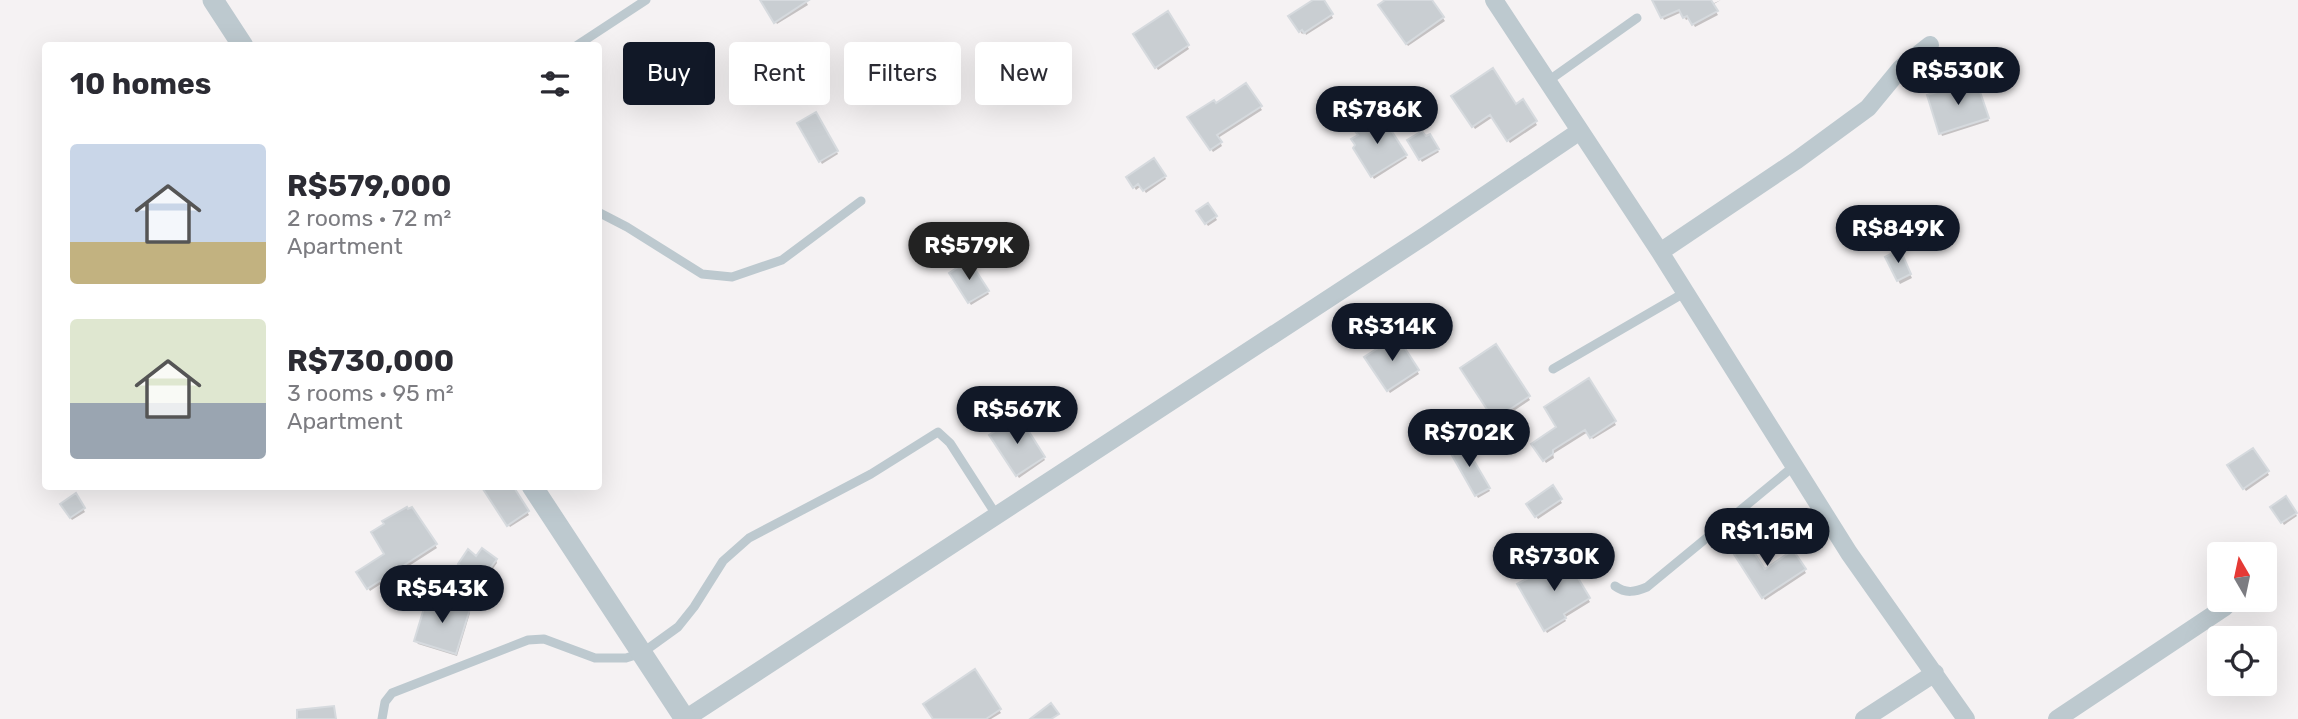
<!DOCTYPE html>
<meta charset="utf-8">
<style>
body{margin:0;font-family:Rubik,sans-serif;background:#f7f7f7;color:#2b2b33;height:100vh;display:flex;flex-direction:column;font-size:26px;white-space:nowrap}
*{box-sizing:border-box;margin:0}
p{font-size:23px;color:#7c7c81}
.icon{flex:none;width:38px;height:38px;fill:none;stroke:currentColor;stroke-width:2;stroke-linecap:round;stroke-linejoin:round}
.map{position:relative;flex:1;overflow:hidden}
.drawer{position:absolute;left:42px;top:42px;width:560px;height:448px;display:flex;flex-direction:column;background:#fff;border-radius:7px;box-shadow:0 7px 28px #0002}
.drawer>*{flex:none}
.hud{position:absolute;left:623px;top:42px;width:665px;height:63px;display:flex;gap:14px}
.needle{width:46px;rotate:351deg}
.tools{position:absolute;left:2207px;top:542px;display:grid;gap:14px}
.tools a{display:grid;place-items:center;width:70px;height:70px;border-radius:7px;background:#fff;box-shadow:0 7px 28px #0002;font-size:35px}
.price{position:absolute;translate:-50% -60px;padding:0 16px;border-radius:24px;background:#111827;color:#fff;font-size:23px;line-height:46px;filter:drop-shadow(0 2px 4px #0008)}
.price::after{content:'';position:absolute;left:50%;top:42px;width:21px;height:16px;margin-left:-10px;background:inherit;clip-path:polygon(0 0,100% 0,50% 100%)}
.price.active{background:#222;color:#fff}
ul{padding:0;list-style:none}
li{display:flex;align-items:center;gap:21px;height:175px;padding:0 28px}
li span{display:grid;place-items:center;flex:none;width:196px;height:140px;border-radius:7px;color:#555}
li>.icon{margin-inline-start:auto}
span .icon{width:84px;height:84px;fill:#fffc;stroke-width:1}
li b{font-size:30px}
h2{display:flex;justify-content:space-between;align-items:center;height:84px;padding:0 28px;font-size:30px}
.pill{padding:0 24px;border-radius:7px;background:#fff;box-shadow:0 7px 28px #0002;font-size:24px;line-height:63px}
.pill.active{background:#111827;color:#fff}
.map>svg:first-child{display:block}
</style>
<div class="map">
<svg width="2298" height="719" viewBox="0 0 2298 719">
<rect width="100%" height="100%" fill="#f5f2f3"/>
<path fill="#0003" d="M766 0H805L808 5 777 24 763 2Z
M1316 0H1322L1333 18 1306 35 1305 32 1302 34 1290 16Z
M1388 0H1430L1445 21 1408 46 1381 5Z
M1654 0H1711L1704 4 1705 7 1721 0 1712 5 1718 15 1695 27 1690 18 1686 20 1682 12 1664 20Z
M1167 14 1189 49 1158 70 1135 35Z
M1977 85 1989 121 1942 136 1941 133Z
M1246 86 1262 110 1218 138 1222 146 1213 152 1190 118 1215 106Z
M1454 96 1516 106 1522 102 1537 125 1510 143 1493 117 1475 129Z
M816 114 838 154 822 164 799 124Z
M1380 115 1407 158 1374 179 1355 148 1360 136Z
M1429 137 1439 152 1422 162 1409 141Z
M1154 160 1166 179 1146 193 1141 186 1136 190 1128 177Z
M1208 205 1217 220 1208 226 1199 212Z
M1899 252 1912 278 1900 284 1887 258Z
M969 262 989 294 971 305 951 274Z
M1396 338 1419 374 1390 393 1366 358Z
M1496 346 1530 400 1497 422 1462 368Z
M1588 380 1616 425 1593 439 1588 432 1553 454 1554 458 1546 463 1534 444 1558 427Z
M1018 418 1045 460 1019 478 991 436Z
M1463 444 1490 491 1478 498 1451 451Z
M2253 450 2269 475 2246 491 2229 466Z
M483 486H511L529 515 510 527Z
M1552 488 1562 503 1538 519 1528 504Z
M75 496 85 512 72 520 62 505Z
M2286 499 2297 516 2284 525 2273 507Z
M412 509 437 548 370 591 359 573 387 555Z
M1732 549 1765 571 1793 552 1806 573 1765 600Z
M477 558 496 560 497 563 483 583 460 564Z
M1565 560 1590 602 1564 618 1566 621 1547 633 1519 584Z
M469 610 470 613 457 656 418 644 416 641Z
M975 672 1001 713 991 719H935Z"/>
<path fill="#c9ced2" stroke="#d6dade" stroke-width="2" d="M760 0H809L774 23Z
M1313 0H1324L1333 14 1304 33 1302 30 1299 32 1288 16Z
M1385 0H1432L1444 17 1406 44 1378 5Z
M1652 0H1711L1718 11 1692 25 1687 16 1683 18 1679 10 1661 18Z
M1168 11 1189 45 1155 68 1133 34Z
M1493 68 1516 104 1523 99 1537 121 1507 141 1490 115 1472 127 1451 96Z
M1976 80 1989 118 1939 134 1927 95Z
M1246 83 1262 106 1217 135 1222 142 1210 150 1187 117 1214 100 1216 103Z
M816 112 838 151 819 162 797 123Z
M1380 113 1407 155 1371 177 1353 148 1355 145 1351 139 1358 135 1354 130Z
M1422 131 1426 136 1430 134 1439 149 1419 160 1407 140Z
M1154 158 1166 176 1143 191 1138 184 1133 188 1126 177Z
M1208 203 1217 216 1205 224 1196 211Z
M1900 249 1911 274 1897 281 1885 257Z
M969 260 989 291 968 303 949 273Z
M1397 336 1419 370 1387 391 1364 357Z
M1496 344 1530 396 1494 420 1460 368Z
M1589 378 1616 421 1590 438 1585 430 1553 450V454L1543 461 1531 444 1556 427 1544 407Z
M1019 416 1045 457 1016 476 989 435Z
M1463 442 1490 488 1475 496 1449 450Z
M2253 448 2269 471 2243 489 2227 465Z
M1553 485 1562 499 1535 517 1526 504Z
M481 486H513L529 511 507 526Z
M76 493 85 508 70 518 60 504Z
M2286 496 2297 513 2281 523 2270 507Z
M407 507 408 509 412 507 437 544 367 589 356 572 384 554 371 532 384 524 382 521Z
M1745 538 1765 569 1793 550 1806 569 1762 598 1730 548Z
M482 548 497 559 481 581 458 564 468 549 476 556Z
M1566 558 1590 598 1564 614 1566 618 1544 631 1517 584Z
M428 595 470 609 456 654 414 641Z
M975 669 1001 709 986 719H933L923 704Z
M1051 703 1059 714 1051 719H1030Z
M334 706 336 719H297V710Z"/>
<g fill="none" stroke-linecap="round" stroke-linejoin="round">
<path stroke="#bdc9cf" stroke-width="9" d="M576 46 646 0
M1548 81 1637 18
M598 212 627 227 702 274 732 277 782 260 861 201
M1553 369 1684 293
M1615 586C1626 594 1635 592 1647 587L1794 466
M382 719 385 702 392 693 528 640 544 639 595 658H626L642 653 678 627 694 607 723 561 749 538 871 474 938 432 950 443 997 516"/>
<path stroke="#bdc9cf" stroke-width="18" d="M1494 0 1660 252 1849 553 1966 719
M1660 252 1797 160 1868 108 1901 68 1930 45
M685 719 1426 235 1580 131
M1864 719 1935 673
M2057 719 2225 607"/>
<path stroke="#bdc9cf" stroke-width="21" d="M213 0 243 46
M532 486 685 719"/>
</g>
</svg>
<div class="tools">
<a><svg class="needle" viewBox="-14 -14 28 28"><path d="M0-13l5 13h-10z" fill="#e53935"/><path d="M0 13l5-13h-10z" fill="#7c7c81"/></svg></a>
<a><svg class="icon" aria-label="locate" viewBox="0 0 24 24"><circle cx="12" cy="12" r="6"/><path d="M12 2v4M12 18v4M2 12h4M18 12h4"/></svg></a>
</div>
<b class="price" style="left:1958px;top:107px">R$530K</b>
<b class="price" style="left:1377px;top:146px">R$786K</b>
<b class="price" style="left:1898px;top:265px">R$849K</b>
<b class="price active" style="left:969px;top:282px">R$579K</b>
<b class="price" style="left:1392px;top:363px">R$314K</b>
<b class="price" style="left:1017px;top:446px">R$567K</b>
<b class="price" style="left:1469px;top:469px">R$702K</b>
<b class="price" style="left:1767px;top:568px">R$1.15M</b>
<b class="price" style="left:1554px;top:593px">R$730K</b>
<b class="price" style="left:442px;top:625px">R$543K</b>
<div class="hud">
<a class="pill active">Buy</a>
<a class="pill">Rent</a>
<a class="pill">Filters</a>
<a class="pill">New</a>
</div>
<section class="drawer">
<h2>10 homes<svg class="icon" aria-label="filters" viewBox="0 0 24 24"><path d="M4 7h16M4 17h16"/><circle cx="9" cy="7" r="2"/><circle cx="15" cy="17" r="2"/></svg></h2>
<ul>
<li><span style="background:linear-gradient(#c9d6e8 70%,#c2b280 0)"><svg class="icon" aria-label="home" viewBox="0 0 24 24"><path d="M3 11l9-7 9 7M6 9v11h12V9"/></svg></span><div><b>R$579,000</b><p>2 rooms · 72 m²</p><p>Apartment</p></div></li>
<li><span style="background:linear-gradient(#dfe7d0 60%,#9aa5b1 0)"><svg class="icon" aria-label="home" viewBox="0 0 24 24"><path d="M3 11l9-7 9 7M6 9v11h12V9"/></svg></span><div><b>R$730,000</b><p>3 rooms · 95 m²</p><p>Apartment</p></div></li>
</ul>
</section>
</div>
